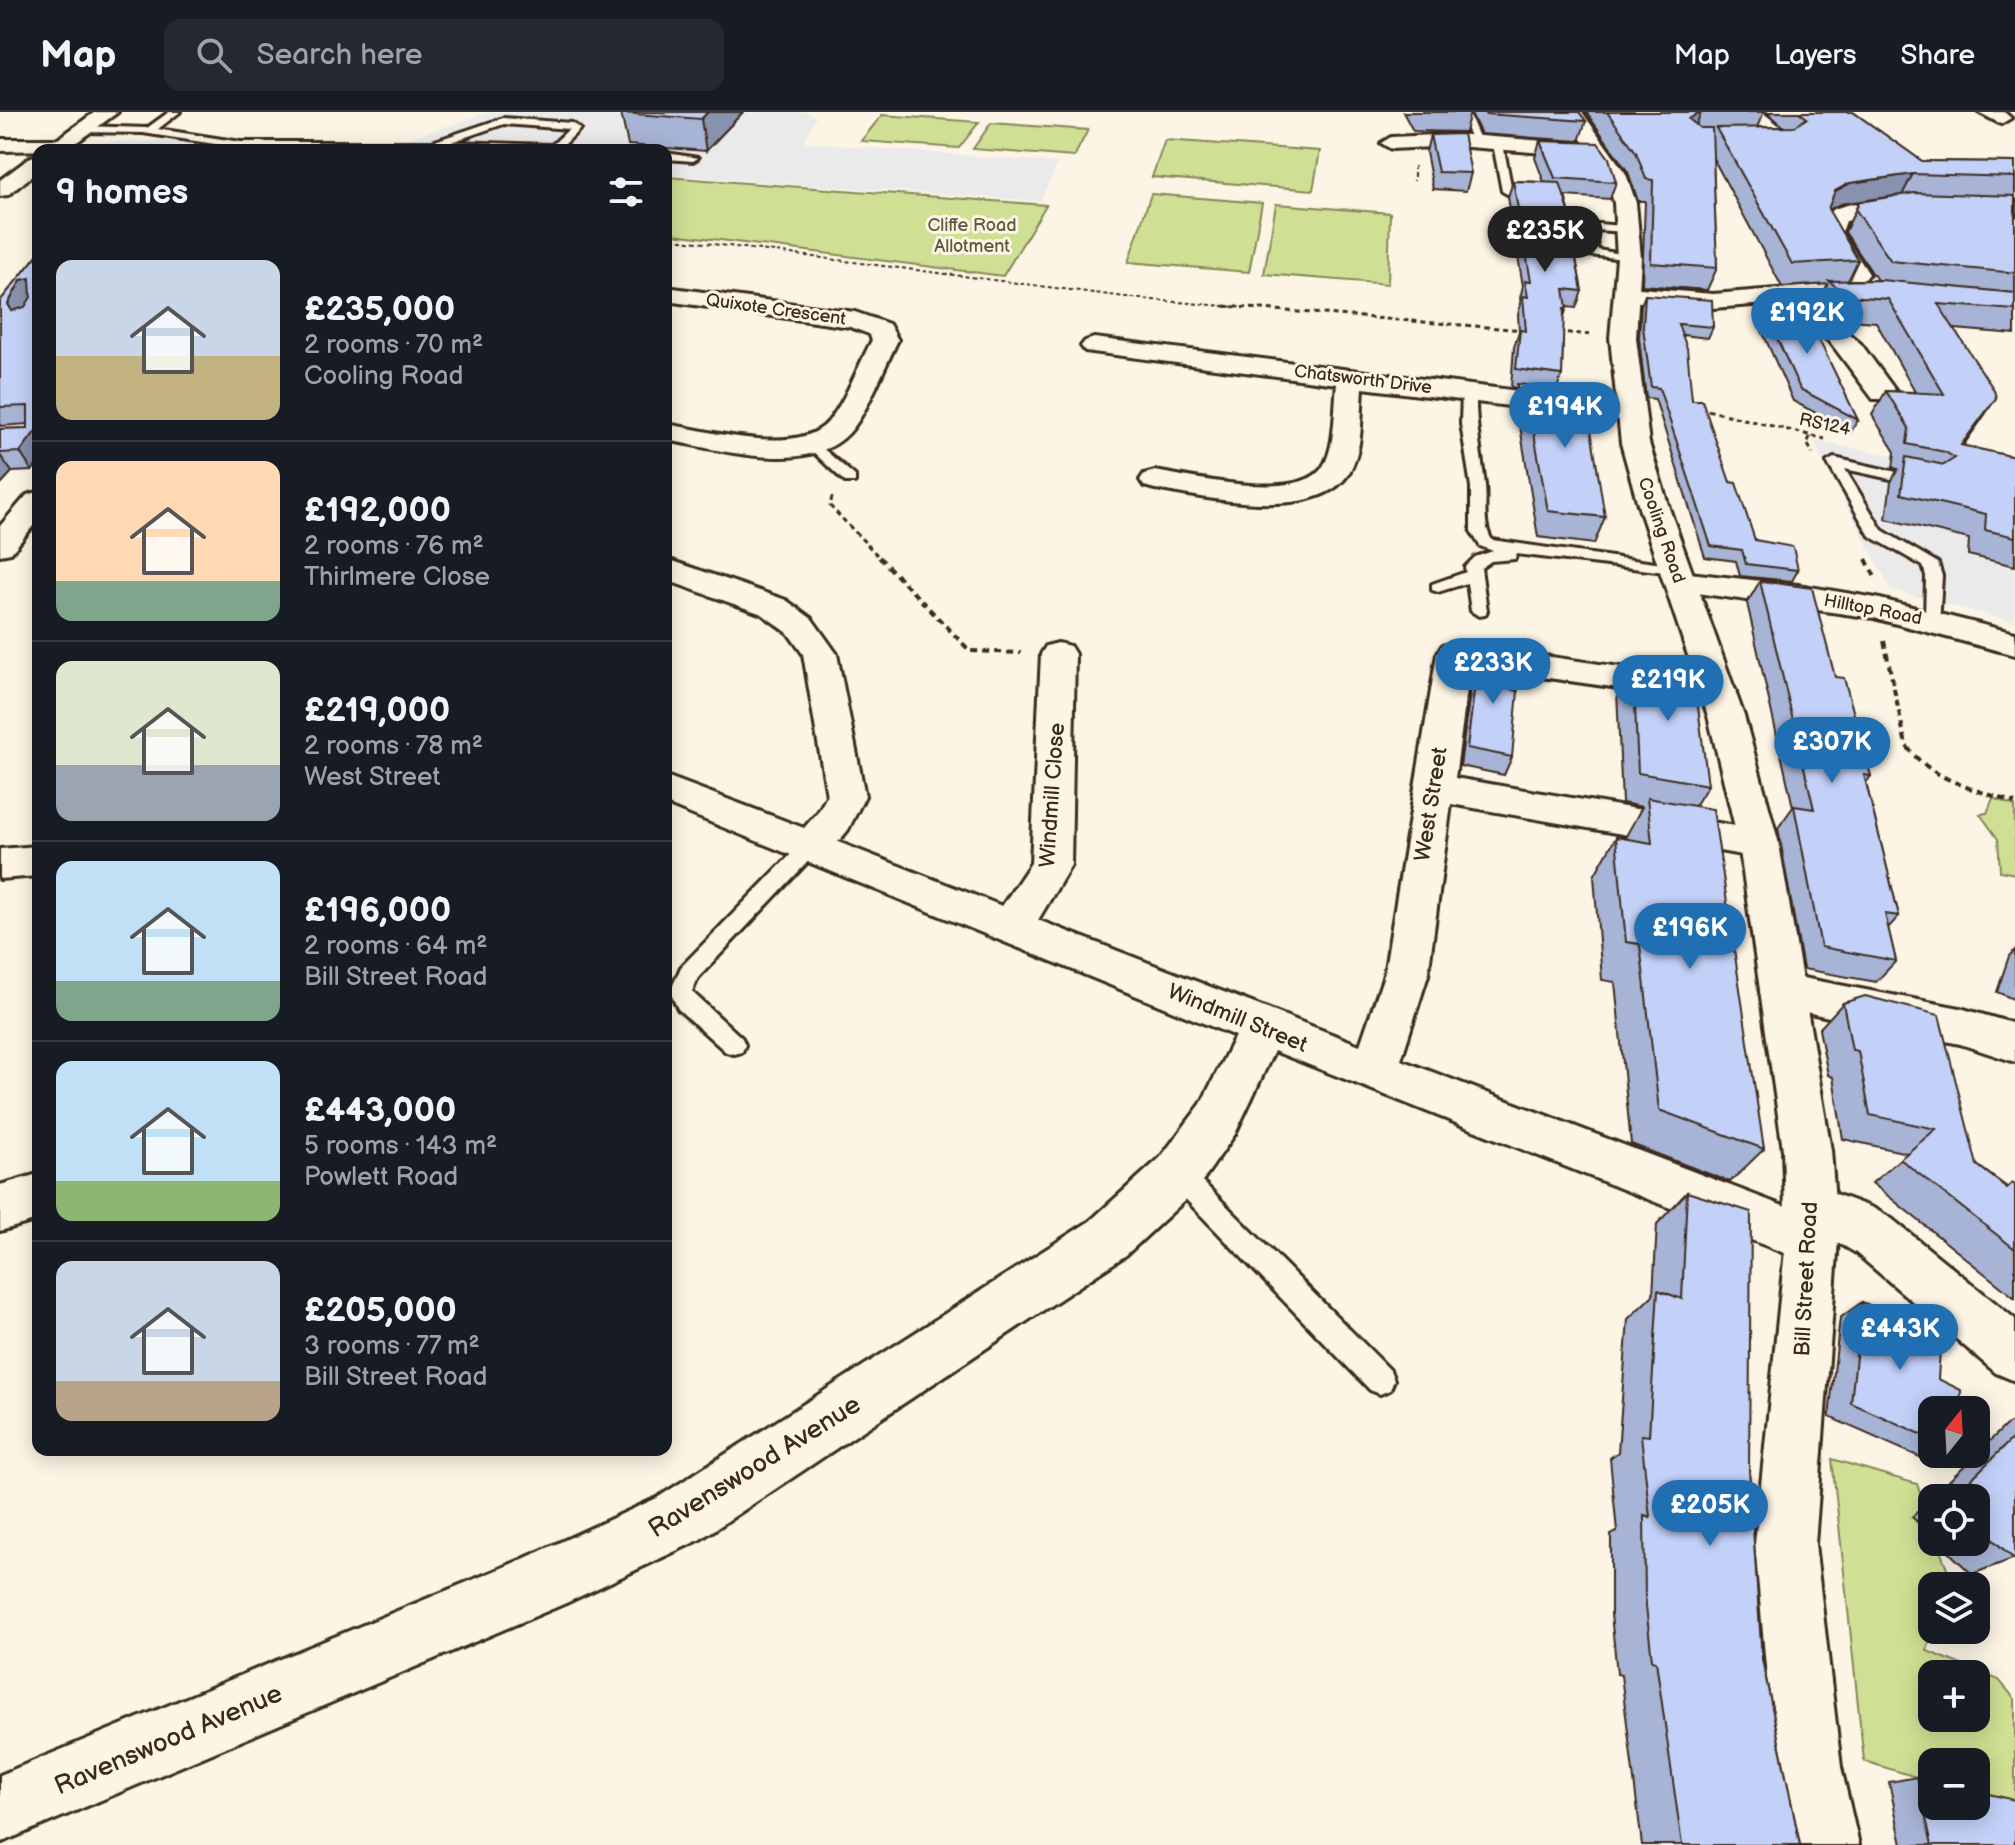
<!DOCTYPE html>
<meta charset="utf-8">
<style>
body{margin:0;font-family:"Balsamiq Sans",sans-serif;background:#242831;color:#f1f3f6;height:100vh;display:flex;flex-direction:column;font-size:30px;white-space:nowrap}
*{box-sizing:border-box;margin:0}
p{font-size:26px;color:#9ea1a6}
.icon{flex:none;width:44px;height:44px;fill:none;stroke:currentColor;stroke-width:2;stroke-linecap:round;stroke-linejoin:round}
.map{position:relative;flex:1;overflow:hidden}
.sheet{position:absolute;left:32px;top:32px;width:640px;height:1312px;display:flex;flex-direction:column;background:#171b24;border-radius:16px;box-shadow:0 4px 20px #0003}
.sheet>*{flex:none}
.needle{width:52px;rotate:18deg}
.controls{position:absolute;left:1918px;top:1284px;display:grid;gap:16px}
.controls a{display:grid;place-items:center;width:72px;height:72px;border-radius:16px;background:#171b24;box-shadow:0 4px 20px #0003;font-size:40px}
.price{position:absolute;translate:-50% -68px;padding:0 18px;border-radius:28px;background:#1f6fb2;color:#fff;font-size:26px;line-height:52px;filter:drop-shadow(0 2px 4px #0008)}
.price::after{content:'';position:absolute;left:50%;top:48px;width:24px;height:18px;margin-left:-12px;background:inherit;clip-path:polygon(0 0,100% 0,50% 100%)}
.price.active{background:#222;color:#fff}
ul{padding:0;list-style:none}
li{display:flex;align-items:center;gap:24px;height:200px;padding:0 24px}
li+li{border-top:2px solid #363941}
li span{display:grid;place-items:center;flex:none;width:224px;height:160px;border-radius:16px;color:#555}
li>.icon{margin-inline-start:auto}
span .icon{width:96px;height:96px;fill:#fffc;stroke-width:1}
li b{font-size:34px}
h2{display:flex;justify-content:space-between;align-items:center;height:96px;padding:0 24px;font-size:34px}
header{display:flex;align-items:center;gap:48px;box-sizing:border-box;height:112px;padding:0 40px;background:#171b24;border-bottom:2px solid #363941}
header strong{font-size:38px}
nav{display:flex;gap:44px;margin-inline-start:auto;font-size:28px}
.search{width:560px;height:72px;background:#242831;display:flex;align-items:center;gap:20px;box-sizing:border-box;padding:0 28px;border-radius:16px;color:#9ea1a6;font-size:30px}
.map>svg:first-child{display:block}
</style>
<header>
<strong>Map</strong>
<div class="search"><svg class="icon" aria-label="search" viewBox="0 0 24 24"><circle cx="10" cy="10" r="6"/><path d="M15 15l6 6"/></svg>Search here</div>
<nav><a>Map</a><a>Layers</a><a>Share</a></nav>
</header>
<div class="map">
<svg width="2015" height="1733" viewBox="0 0 2015 1733">
<rect width="100%" height="100%" fill="#fcf5e5"/>
<filter id="ink" filterUnits="userSpaceOnUse"><feTurbulence type="fractalNoise" baseFrequency=".0125" numOctaves="2"/><feDisplacementMap in="SourceGraphic" scale="16" xChannelSelector="R" yChannelSelector="G"/><feConvolveMatrix kernelMatrix="1 2 1 2 8 2 1 2 1" color-interpolation-filters="sRGB"/></filter>
<g filter="url(#ink)">
<path fill="#ebeaeb" d="M490 0H806L816 5 804 30 1058 51 1040 89 666 63V38H73L84 30 407 27Z
M1813 329 2015 366V510L1891 478Z"/>
<path fill="#cfe094" stroke="#858559" stroke-width="2" fill-rule="evenodd" d="M882 3 979 10 959 36 861 29Z
M991 11 1088 18 1074 45 973 37Z
M1165 28 1320 39 1313 78 1152 65Z
M666 65 1046 93 1003 164 666 121Z
M1151 82 1262 91 1249 160 1128 150Z
M1276 92 1390 101 1388 172 1264 162Z
M1993 686 2015 694V762L2000 759 1998 727 1980 702 1987 701Z
M1832 1347 1917 1372 1932 1416V1430H1937L1947 1457 1943 1474H1932V1518L1927 1539 1999 1568 2015 1587V1697L1976 1684V1650H1932V1670L1864 1649ZM1932 1562H1976V1606H1932Z"/>
<g fill="none" stroke-linecap="round" stroke-linejoin="round">
<defs>
<path id="service" d="M169 0H180L158 17 241 30H432L503 6 572 11 580 17 559 38 241 36 143 21 83 20 78 17 83 14 147 16ZM504 12 569 17 552 33 451 30Z
M1458 0H1468L1482 32H1474Z
M1498 29 1503 32 1512 79 1507 82 1502 79 1493 32Z
M666 41 698 46 693 49 666 47Z
M1587 111 1633 115 1635 117 1629 120 1593 118 1598 138 1633 144V148L1589 143 1581 114Z
M1469 275 1476 279C1475 311 1481 341 1485 373 1487 391 1482 412 1492 428L1676 454 1682 456V462L1516 442 1515 447 1491 449 1481 456 1487 499 1485 503 1479 504 1471 499 1467 471 1438 480 1432 478V472L1466 460 1465 455 1475 445 1493 439 1480 434 1471 419V375L1461 312 1462 279Z
M813 328 855 364V370H845L808 335 806 332Z
M1834 346 1928 367 1930 370 1923 374 1845 357 1882 418 1938 451 1942 464 1939 513 1933 514 1925 509 1926 464 1923 454 1870 424 1827 350Z
M810 728 817 730 820 735 817 740 698 866 692 880 742 926 745 933 742 940 734 942 726 940 678 897 670 880 681 855 803 730Z
M1178 1051 1187 1054 1390 1258 1394 1268 1390 1278 1380 1282 1370 1278 1169 1070 1166 1062 1169 1054Z"/>
<path id="minor" d="M1740 0H1762L1795 26 1785 32 1738 31 1735 27 1738 23 1765 21Z
M1978 0H2004L2011 6 2001 12Z
M1455 22 1596 33 1606 39 1596 45 1455 34 1391 37 1381 31 1391 25Z
M0 27H59L69 33 63 38 0 39Z
M1902 86 2015 89V103L1902 99 1846 109 1842 120 1869 162 1865 167H1849L1820 120C1822 115 1823 106 1827 102 1838 90 1885 88 1902 86Z
M1828 173 1884 175 1893 177 1896 182 1893 187 1884 189H1810L1861 232 1897 281 1893 287H1873L1831 231 1781 191 1713 196 1628 189 1619 187 1616 182 1619 177 1628 175 1713 182Z
M666 175 855 200 889 212 898 228C885 253 867 302 849 321 808 365 718 337 666 328V312C706 318 798 345 828 310 845 290 859 252 872 228L869 222 850 215 666 189Z
M1094 226 1631 293 1641 295 1645 301 1641 307 1631 309 1363 276C1361 301 1363 332 1352 355 1326 414 1204 385 1155 377L1144 374 1140 368 1144 362 1155 359C1191 365 1298 390 1322 356 1336 336 1334 297 1337 272L1085 239 1081 234 1085 229Z
M38 380V408L11 441 0 443V414L27 383Z
M670 448 786 488 812 507 837 542 865 684 848 718 838 730 1002 794 1031 751 1041 542 1046 534 1058 531 1070 534 1075 542 1071 753 1038 808 1360 933 1384 863 1437 542 1442 534 1454 531 1731 571 1736 579 1731 587 1718 590 1470 555 1455 666 1759 718 1773 722 1779 732 1773 742 1759 746 1451 692 1428 863 1401 948 1786 1095 1793 1080 1811 1073 1873 1096 1892 1107 2015 1207V1269L1996 1261 1856 1141 1837 1130 1830 1145 1812 1152 1274 939 1235 1022 1196 1078 1126 1143 699 1428 566 1491 0 1731V1663L523 1447 657 1386 1090 1109 1160 1046 1201 992 1235 924 666 692V664L804 716 818 700 827 684 803 542 788 521 762 502 666 468V449Z
M1680 460 1798 473 1876 486 2015 521V543L1874 506 1668 477 1664 470 1668 463Z
M38 734V764L0 767V737Z
M1782 862 1960 896 2015 912V950L1960 932 1766 892 1760 880 1766 868Z
M38 1062V1108L0 1119V1073Z"/>
<path id="tertiary" d="M95 0H118L66 38H43Z
M38 43V59L8 83 0 84V68L31 45Z"/>
<path id="secondary" d="M1562 0H1582L1626 62 1636 91 1641 146 1636 226 1649 331 1669 396 1744 604 1779 732 1831 1038 1838 1128 1815 1432 1841 1655 1859 1733H1791L1775 1655 1755 1432 1786 1128 1783 1038 1739 732 1708 604 1639 396 1621 331 1610 226 1617 146 1614 91 1606 62Z"/>
</defs>
<use href="#service" stroke="#3b2a1e" stroke-width="6"/>
<use href="#minor" stroke="#3b2a1e" stroke-width="6"/>
<use href="#tertiary" stroke="#3b2a1e" stroke-width="6"/>
<use href="#secondary" stroke="#3b2a1e" stroke-width="6"/>
<path stroke="#3b2a1e" stroke-width="2" stroke-dasharray="4 3" stroke-linecap="butt" d="M1414 54V69
M666 126 1141 187 1248 196"/>
<path stroke="#3b2a1e" stroke-width="3" stroke-dasharray="5 4" stroke-linecap="butt" d="M1224 194 1524 218
M1558 220 1592 223
M1699 296 1825 327
M1810 325 1807 331 1813 342
M832 385 830 394 881 447"/>
<path stroke="#3b2a1e" stroke-width="4" stroke-dasharray="7 5" stroke-linecap="butt" d="M879 445 970 539 1021 541
M1866 447 1876 467
M1884 529 1906 633C1931 669 1975 677 2015 691"/>
<use href="#service" fill="#fcf5e5" fill-rule="evenodd"/>
<use href="#minor" fill="#fcf5e5" fill-rule="evenodd"/>
<use href="#tertiary" fill="#fcf5e5" fill-rule="evenodd"/>
<use href="#secondary" fill="#fcf5e5" fill-rule="evenodd"/>
</g>
<path fill="#a8b4d5" stroke="#3b2a1e" stroke-width="2" fill-rule="evenodd" d="M622 0H743L706 39 628 33 621 1Z
M1403 0H1579L1586 9 1579 29 1481 22 1470 0 1465 20 1413 19Z
M1586 0H1764L1757 15H1784L1767 0H1853L1922 49 2015 50V222L1954 217 1996 286 1963 334 2015 345V454L1968 443 1969 427 1886 407 1891 370 1898 357 1893 356 1895 340 1872 303 1886 279 1915 280 1876 210 1836 207 1818 192 1828 172 1782 175 1713 46 1717 156 1707 178 1642 173 1645 89H1638L1628 60ZM1887 85 1859 90 1845 120 1877 168 1848 169 1858 148 1828 98 1840 92Z
M1430 23 1471 61 1466 79 1433 77 1426 40Z
M1540 29 1616 70 1610 87 1565 84 1573 112 1571 119 1582 179 1576 196 1567 195 1563 208 1562 263 1557 276 1605 405 1594 432 1538 425 1518 302H1508L1516 276 1511 275 1514 235 1519 219 1518 202 1521 192 1520 186 1523 174 1508 85 1513 69 1544 70 1535 46Z
M38 142V351L32 359 12 360 0 373V317L28 316V312L0 314V189Z
M1645 183 1713 215 1708 226 1682 223 1692 288 1730 370 1755 428 1798 458 1792 469 1740 464 1736 449 1705 445 1655 287 1646 286 1639 226 1641 193Z
M1761 191 1858 308 1851 320 1793 289 1755 203Z
M1760 469 1835 565 1871 664 1866 671 1899 804 1888 816 1896 849 1876 870 1803 857 1778 716 1793 695 1747 491Z
M1479 540 1510 577 1512 645 1504 663 1460 654 1473 558Z
M1633 548 1708 673 1695 694 1764 1037 1730 1070 1631 1032 1615 870 1602 868 1594 764 1616 725 1625 726 1642 695 1622 691 1617 579Z
M2015 838V888L1997 880 2009 844Z
M1843 891 1977 1053 2007 1075 2015 1073V1186L1872 1071 1907 1041 1843 1027 1833 965 1828 963 1819 917Z
M1687 1080 1749 1358 1762 1547 1800 1733H1642L1621 1563 1617 1562 1611 1502V1423L1617 1420 1610 1346 1618 1340 1628 1207 1653 1183 1657 1112Z
M1862 1190 1932 1298V1342H1950L1933 1351 1829 1305 1840 1206Z
M2015 1309V1446L1972 1462 1938 1430H1976V1386H1932V1424L1912 1405 2006 1313Z
M1917 1665 2015 1733H1902L1889 1670Z"/>
<path fill="#8892ae" stroke="#3b2a1e" stroke-width="2" d="M708 0H743L706 39 701 7Z
M1700 0H1701L1694 19 1689 7Z
M1913 62 1902 83 1840 92 1825 100 1835 79 1850 71Z
M30 166 38 181 22 217 8 192 21 168Z
M1996 286 1980 310 1954 345 1961 333Z
M38 316V351L32 359 20 340Z
M0 343 12 360 0 373Z"/>
<path fill="#c3d1f8" stroke="#3b2a1e" stroke-width="2" fill-rule="evenodd" d="M622 0H708L701 7 621 1Z
M1485 0H1579L1586 9 1486 2Z
M1607 0H1700L1689 7 1700 16H1712L1717 156 1651 151 1653 68 1646 67 1636 40Z
M1799 0H1853L1922 49 2015 50V65L1913 62 1850 71 1835 79 1828 97 1858 148 1792 152 1716 16 1794 15 1807 6Z
M1463 22 1471 61 1438 60 1430 23Z
M1540 29 1598 31 1609 46 1616 70 1555 66Z
M189 35 224 38H183Z
M1513 69 1560 71 1573 112 1569 111 1582 179 1564 177 1567 196H1564L1562 263 1516 257 1520 218 1526 219 1523 184 1528 185 1525 169H1531Z
M1914 81 2015 84V161L1891 149 1856 98 1859 90Z
M38 142V316L20 340 0 341V317L28 316V294L0 295V189ZM30 166 31 185 25 195 11 199 8 192 21 168Z
M1881 168 2015 181V198L1938 192 1994 278 1996 286 1961 333 2015 345V425L1985 418 1986 402 1901 382 1906 345 1944 353 1955 346 1945 340 1907 332 1909 316 1886 279 1944 282 1888 187 1848 184 1829 169Z
M1645 183 1712 188 1713 215 1678 212 1687 236 1692 288H1702L1730 370 1736 371 1755 428 1793 435 1798 458 1746 452 1742 438 1711 434 1659 276 1651 275 1643 215Z
M1761 191 1803 195 1858 308 1800 277Z
M1517 272 1585 280 1605 405 1548 399 1526 277 1517 276Z
M1760 469 1812 476 1835 565 1844 566 1871 664 1864 663 1899 804 1885 802 1896 849 1821 835 1794 694 1814 697Z
M1479 540 1513 545 1510 577 1518 579 1512 645 1467 636Z
M1633 548 1693 556 1708 673 1638 661Z
M1647 686 1713 697 1764 1037 1659 998 1640 832 1626 830 1616 725 1652 731Z
M1865 884 1939 903 1977 1053 2007 1076 2012 1071 2015 1073V1137L1900 1047 1936 1017 1870 1003 1858 939 1852 938 1843 891Z
M1687 1080 1751 1100 1749 1358 1762 1547 1800 1733H1682L1656 1549 1652 1548 1645 1485 1644 1403 1650 1405 1641 1323 1649 1324 1658 1178 1682 1187Z
M1862 1190 1941 1223 1938 1267 1961 1278 1960 1298H1932V1327L1851 1291Z
M2015 1324V1446L2014 1447 1976 1412V1386H1952Z
M1917 1665 1932 1669V1694H1976V1679L2015 1688V1733H1932Z"/>
</g>
<g text-anchor="middle" stroke-width="6" stroke-linejoin="round" paint-order="stroke">
<g font-size="18" fill="#60583c" stroke="#fcf5e5">
<text x="972" y="119">Cliffe Road<tspan x="972" dy="21">Allotment</tspan></text>
</g>
<g font-size="18" fill="#3b2a1e" stroke="#fcf5e5">
<text transform="translate(776 197) rotate(8)" y="6">Quixote Crescent</text>
<text transform="translate(1363 267) rotate(7)" y="6">Chatsworth Drive</text>
<text transform="translate(1825 312) rotate(12)" y="6">RS124</text>
<text transform="translate(1662 418) rotate(71)" y="6">Cooling Road</text>
<text transform="translate(1873 497) rotate(11)" y="6">Hilltop Road</text>
</g>
<g font-size="22" fill="#3b2a1e" stroke="#fcf5e5">
<text transform="translate(1051 683) rotate(-86)" y="8">Windmill Close</text>
<text transform="translate(1430 692) rotate(-81)" y="8">West Street</text>
<text transform="translate(1238 905) rotate(22)" y="8">Windmill Street</text>
<text transform="translate(1805 1167) rotate(-87)" y="8">Bill Street Road</text>
</g>
<g font-size="26" fill="#3b2a1e" stroke="#fcf5e5">
<text transform="translate(754 1354) rotate(-32)" y="9">Ravenswood Avenue</text>
<text transform="translate(168 1627) rotate(-23)" y="9">Ravenswood Avenue</text>
</g>
</g>
</svg>
<div class="controls">
<a><svg class="needle" viewBox="-14 -14 28 28"><path d="M0-13l5 13h-10z" fill="#e53935"/><path d="M0 13l5-13h-10z" fill="#9ea1a6"/></svg></a>
<a><svg class="icon" aria-label="locate" viewBox="0 0 24 24"><circle cx="12" cy="12" r="6"/><path d="M12 2v4M12 18v4M2 12h4M18 12h4"/></svg></a>
<a><svg class="icon" aria-label="layers" viewBox="0 0 24 24"><path d="M12 4l9 5-9 5-9-5zM3 14l9 5 9-5"/></svg></a>
<a>+</a>
<a>−</a>
</div>
<b class="price active" style="left:1545px;top:162px">£235K</b>
<b class="price" style="left:1807px;top:244px">£192K</b>
<b class="price" style="left:1565px;top:338px">£194K</b>
<b class="price" style="left:1493px;top:594px">£233K</b>
<b class="price" style="left:1668px;top:611px">£219K</b>
<b class="price" style="left:1832px;top:673px">£307K</b>
<b class="price" style="left:1690px;top:859px">£196K</b>
<b class="price" style="left:1900px;top:1260px">£443K</b>
<b class="price" style="left:1710px;top:1436px">£205K</b>
<section class="sheet">
<h2>9 homes<svg class="icon" aria-label="filters" viewBox="0 0 24 24"><path d="M4 7h16M4 17h16"/><circle cx="9" cy="7" r="2"/><circle cx="15" cy="17" r="2"/></svg></h2>
<ul>
<li><span style="background:linear-gradient(#c9d6e8 60%,#c2b280 0)"><svg class="icon" aria-label="home" viewBox="0 0 24 24"><path d="M3 11l9-7 9 7M6 9v11h12V9"/></svg></span><div><b>£235,000</b><p>2 rooms · 70 m²</p><p>Cooling Road</p></div></li>
<li><span style="background:linear-gradient(#ffd9b3 75%,#7fa58c 0)"><svg class="icon" aria-label="home" viewBox="0 0 24 24"><path d="M3 11l9-7 9 7M6 9v11h12V9"/></svg></span><div><b>£192,000</b><p>2 rooms · 76 m²</p><p>Thirlmere Close</p></div></li>
<li><span style="background:linear-gradient(#dfe7d0 65%,#9aa5b1 0)"><svg class="icon" aria-label="home" viewBox="0 0 24 24"><path d="M3 11l9-7 9 7M6 9v11h12V9"/></svg></span><div><b>£219,000</b><p>2 rooms · 78 m²</p><p>West Street</p></div></li>
<li><span style="background:linear-gradient(#bfe0f5 75%,#7fa58c 0)"><svg class="icon" aria-label="home" viewBox="0 0 24 24"><path d="M3 11l9-7 9 7M6 9v11h12V9"/></svg></span><div><b>£196,000</b><p>2 rooms · 64 m²</p><p>Bill Street Road</p></div></li>
<li><span style="background:linear-gradient(#bfe0f5 75%,#8fb573 0)"><svg class="icon" aria-label="home" viewBox="0 0 24 24"><path d="M3 11l9-7 9 7M6 9v11h12V9"/></svg></span><div><b>£443,000</b><p>5 rooms · 143 m²</p><p>Powlett Road</p></div></li>
<li><span style="background:linear-gradient(#c9d6e8 75%,#b9a48a 0)"><svg class="icon" aria-label="home" viewBox="0 0 24 24"><path d="M3 11l9-7 9 7M6 9v11h12V9"/></svg></span><div><b>£205,000</b><p>3 rooms · 77 m²</p><p>Bill Street Road</p></div></li>
</ul>
</section>
</div>
